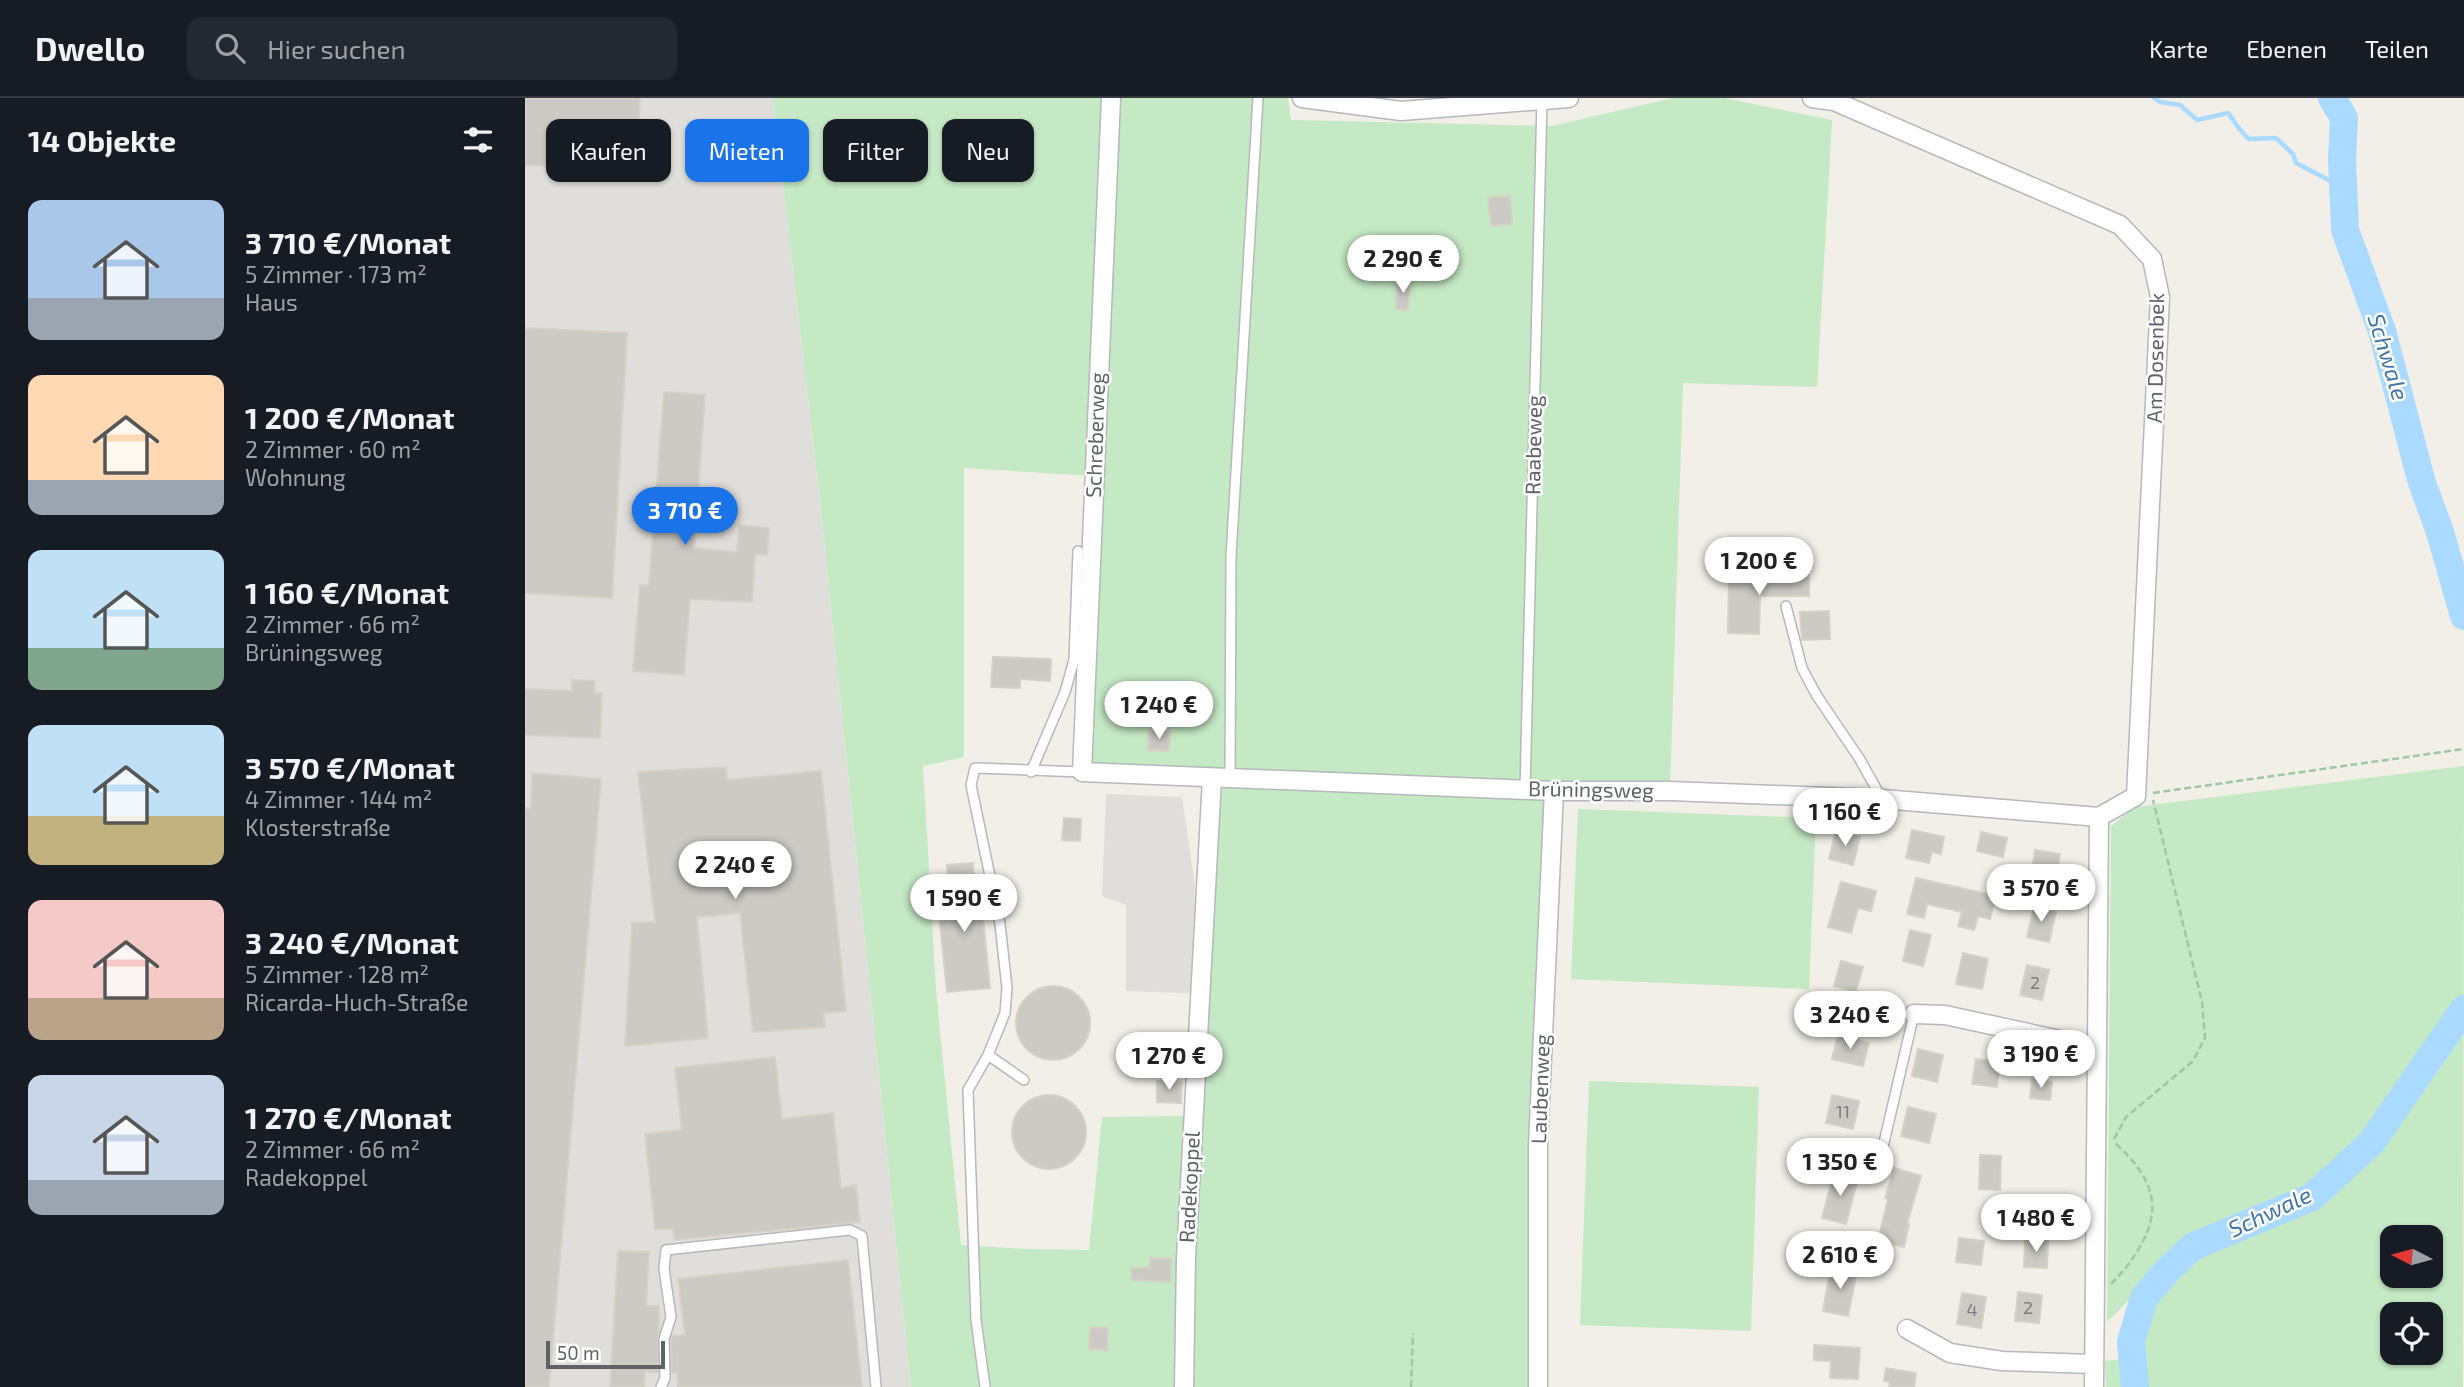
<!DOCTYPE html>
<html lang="de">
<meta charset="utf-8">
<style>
body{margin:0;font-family:"Exo 2",sans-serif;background:#242831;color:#f1f3f6;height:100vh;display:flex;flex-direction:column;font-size:26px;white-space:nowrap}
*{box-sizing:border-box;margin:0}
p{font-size:23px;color:#9ea1a6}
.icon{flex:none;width:38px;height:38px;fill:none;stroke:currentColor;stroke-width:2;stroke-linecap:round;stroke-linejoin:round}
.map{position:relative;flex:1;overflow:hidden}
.sheet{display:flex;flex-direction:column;background:#171b24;width:525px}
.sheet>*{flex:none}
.guide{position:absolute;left:21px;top:21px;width:665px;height:63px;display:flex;gap:14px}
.needle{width:46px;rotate:276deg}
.tools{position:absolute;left:1855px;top:1127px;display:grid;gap:14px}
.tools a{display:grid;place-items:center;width:63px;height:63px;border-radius:14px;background:#171b24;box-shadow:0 2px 5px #0004;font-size:35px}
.scale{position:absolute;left:21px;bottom:18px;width:119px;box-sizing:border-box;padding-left:7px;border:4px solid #5f6368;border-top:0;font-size:19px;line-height:24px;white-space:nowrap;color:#5f6368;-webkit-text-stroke:5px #fff;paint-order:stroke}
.price{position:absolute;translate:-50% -60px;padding:0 16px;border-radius:24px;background:#fff;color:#222;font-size:23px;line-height:46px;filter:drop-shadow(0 2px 4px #0008)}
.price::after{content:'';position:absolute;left:50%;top:42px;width:21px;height:16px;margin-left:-10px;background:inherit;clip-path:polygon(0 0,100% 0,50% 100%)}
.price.active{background:#1a73e8;color:#fff}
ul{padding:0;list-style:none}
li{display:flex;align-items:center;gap:21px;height:175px;padding:0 28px}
li span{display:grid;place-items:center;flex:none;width:196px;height:140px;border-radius:14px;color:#555}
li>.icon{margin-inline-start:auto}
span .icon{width:84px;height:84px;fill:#fffc;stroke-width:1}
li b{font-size:30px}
h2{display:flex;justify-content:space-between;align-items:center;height:84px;padding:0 28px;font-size:30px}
.pill{padding:0 24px;border-radius:14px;background:#171b24;box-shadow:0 2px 5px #0004;font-size:24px;line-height:63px}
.pill.active{background:#1a73e8;color:#fff}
header{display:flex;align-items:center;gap:42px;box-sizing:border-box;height:98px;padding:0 35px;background:#171b24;border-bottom:2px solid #363941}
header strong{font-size:33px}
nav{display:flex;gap:38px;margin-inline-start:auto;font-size:24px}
.search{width:490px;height:63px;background:#242831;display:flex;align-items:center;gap:18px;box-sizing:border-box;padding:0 24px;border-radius:14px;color:#9ea1a6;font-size:26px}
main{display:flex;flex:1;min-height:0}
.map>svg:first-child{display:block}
</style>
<header>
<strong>Dwello</strong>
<div class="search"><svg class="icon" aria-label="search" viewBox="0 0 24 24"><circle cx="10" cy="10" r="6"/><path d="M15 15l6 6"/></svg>Hier suchen</div>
<nav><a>Karte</a><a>Ebenen</a><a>Teilen</a></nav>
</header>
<main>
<section class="sheet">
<h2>14 Objekte<svg class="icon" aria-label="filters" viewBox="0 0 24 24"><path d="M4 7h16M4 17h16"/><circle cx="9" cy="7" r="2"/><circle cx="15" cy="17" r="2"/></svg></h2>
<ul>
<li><span style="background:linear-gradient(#a9c7e8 70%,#9aa5b1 0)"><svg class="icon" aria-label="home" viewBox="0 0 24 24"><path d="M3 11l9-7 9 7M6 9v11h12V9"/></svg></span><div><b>3 710 €/Monat</b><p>5 Zimmer · 173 m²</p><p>Haus</p></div></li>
<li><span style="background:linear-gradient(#ffd9b3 75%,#9aa5b1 0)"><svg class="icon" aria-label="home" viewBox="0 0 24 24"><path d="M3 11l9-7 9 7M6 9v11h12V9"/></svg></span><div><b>1 200 €/Monat</b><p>2 Zimmer · 60 m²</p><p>Wohnung</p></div></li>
<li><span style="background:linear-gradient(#bfe0f5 70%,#7fa58c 0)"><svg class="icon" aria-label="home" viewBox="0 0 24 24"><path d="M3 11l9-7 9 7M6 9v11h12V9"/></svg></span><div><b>1 160 €/Monat</b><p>2 Zimmer · 66 m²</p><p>Brüningsweg</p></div></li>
<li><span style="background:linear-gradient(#bfe0f5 65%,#c2b280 0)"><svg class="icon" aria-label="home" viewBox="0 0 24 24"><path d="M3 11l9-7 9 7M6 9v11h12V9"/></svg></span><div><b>3 570 €/Monat</b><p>4 Zimmer · 144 m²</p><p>Klosterstraße</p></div></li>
<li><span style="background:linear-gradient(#f6c9c9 70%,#b9a48a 0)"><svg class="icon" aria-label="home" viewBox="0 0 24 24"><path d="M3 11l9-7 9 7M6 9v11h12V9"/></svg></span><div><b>3 240 €/Monat</b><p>5 Zimmer · 128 m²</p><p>Ricarda-Huch-Straße</p></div></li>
<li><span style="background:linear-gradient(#c9d6e8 75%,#9aa5b1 0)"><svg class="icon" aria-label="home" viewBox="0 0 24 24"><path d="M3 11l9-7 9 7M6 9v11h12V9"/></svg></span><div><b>1 270 €/Monat</b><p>2 Zimmer · 66 m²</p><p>Radekoppel</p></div></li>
</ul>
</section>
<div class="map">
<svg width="1939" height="1289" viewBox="0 0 1939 1289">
<rect width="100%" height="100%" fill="#f1efe8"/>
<path fill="#e0deda" d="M0 0H248L295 402 386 1289H0Z
M581 696 657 699 670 788 666 895 601 893V807L577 798Z"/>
<path fill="#c5e8c5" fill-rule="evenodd" d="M248 0H763L766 22 1027 28 1148 0H1199L1307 22 1292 289 1158 285 1145 693H1030L1013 1289H386L295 402ZM439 370 569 378 557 674 687 680 668 1018 577 1019 564 1152 499 1151 436 1147 411 891 398 668 439 659Z
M1939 668 1938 1289H1581L1580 1263 1598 1261 1608 1198 1582 1224 1586 728 1610 709ZM1867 1139H1906V1178H1867ZM1867 1216H1906V1255H1867Z
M1053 711 1291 720 1284 891 1046 881Z
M1064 983 1234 989 1226 1233 1055 1227Z"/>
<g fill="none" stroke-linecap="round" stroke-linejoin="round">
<path stroke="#aadaff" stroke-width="4.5" d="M1629 0 1635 4 1655 7 1672 22 1703 15C1710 24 1715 34 1724 41L1751 40 1768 56 1771 65 1819 90"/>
<path stroke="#aadaff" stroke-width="28" d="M1807 0 1819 20 1817 62 1820 132 1857 233 1897 385 1915 434 1939 518
M1610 1289 1606 1244 1619 1200 1641 1174 1667 1149 1787 1099 1846 1045 1939 911"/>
</g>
<path fill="#cccac5" stroke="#d6d1c6" stroke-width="2" d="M0 0H115L111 73 0 67Z
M985 98 987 126 966 128 963 100Z
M872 182 885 183 883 212 871 211Z
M0 230 102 235 87 500 0 495Z
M139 294 180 297 169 450 212 454 214 427 244 430 242 457 230 456 227 504 165 501 159 577 108 573 115 487H124Z
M1204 476 1284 477V498H1235L1234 536 1203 535Z
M1304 513 1305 541 1277 542 1275 514Z
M468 559 526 561 525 583 495 581V590L466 589Z
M47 582 70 583 69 595H77L75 640 0 637V591L47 593Z
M624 633 645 634 644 653 623 652Z
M201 669 202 682 296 673 321 913 298 915 300 929 228 934 215 815 172 819 183 940 100 948 107 825 130 824 113 674Z
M7 675 76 681 24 1289H0V710L6 711Z
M539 720 556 721 555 743 537 742Z
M1387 732 1419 739 1416 756 1407 754 1404 765 1381 760Z
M1311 733 1335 739 1328 767 1304 761Z
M1456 734 1482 740 1478 759 1452 753Z
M1510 752 1535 756 1531 784 1506 780Z
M448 765 453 820 458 819 465 890 422 894 415 824 427 822 422 767Z
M1391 780 1471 798 1465 821 1453 818 1449 832 1433 828 1437 814 1402 806 1399 820 1382 816Z
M1316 784 1351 793 1346 813 1333 810 1326 835 1303 829Z
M1509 809 1531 814 1524 844 1502 839Z
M1385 832 1406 837 1398 868 1378 863Z
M1438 855 1463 861 1457 891 1431 886Z
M1316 863 1338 869 1331 894 1309 888Z
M1502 867 1524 872 1517 902 1495 897Z
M491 925a37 37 0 1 1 74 0a37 37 0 1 1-74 0Z
M1313 938 1344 945 1338 968 1307 961Z
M1393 951 1418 957 1412 984 1387 978Z
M250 959 257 1021 308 1015 316 1090 331 1087 335 1124 149 1142 148 1131H130L120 1036 157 1032 150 970Z
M1451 961 1475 964 1472 989 1447 986Z
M1507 981 1527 984 1525 1002 1505 1000Z
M632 983 657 984 656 1005 632 1004Z
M487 1034a37 37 0 1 1 74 0a37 37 0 1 1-74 0Z
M1307 997 1334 1003 1328 1031 1301 1025Z
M1383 1009 1411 1016 1404 1045 1376 1038Z
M1455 1057 1476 1058 1475 1092 1454 1091Z
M1369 1070 1396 1078 1382 1126H1384L1379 1149 1353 1143 1363 1101 1360 1100Z
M1309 1075 1333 1081 1321 1126 1297 1120Z
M1434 1140 1459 1143 1456 1167 1431 1164Z
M1500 1142 1523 1143 1522 1170 1499 1169Z
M93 1153 124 1154 121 1208H134L133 1274H120L119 1289H85Z
M625 1160 646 1161 645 1184 606 1182 607 1170H625Z
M323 1162 337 1289H153L152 1275H147L146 1242 147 1238 160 1237 153 1181Z
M1306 1168 1332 1173 1323 1218 1298 1213Z
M1493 1194 1517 1197 1514 1225 1490 1223Z
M1437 1195 1461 1199 1456 1230 1432 1226Z
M565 1229 583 1230 582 1252 564 1251Z
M1289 1247 1335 1250 1333 1281 1305 1280 1306 1263 1289 1262Z
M1361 1270 1391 1275 1389 1289H1364L1365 1284 1359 1283Z"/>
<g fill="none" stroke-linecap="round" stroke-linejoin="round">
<defs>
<path id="service" d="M1261 508 1277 570 1292 598 1334 660 1357 701
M506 674 540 594 549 562 553 453
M705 681 706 459 733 0
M1000 692 1017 2
M499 982 463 957 480 915 482 890 475 826 446 687 450 670 557 674
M1353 1070 1389 916
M136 1289 140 1280 139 1241 146 1219 139 1171 141 1152 325 1132 337 1138 351 1289
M460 1289 451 1222 443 992 463 957"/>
<path id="minor" d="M586 0 557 674 1029 693H1145L1357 701 1574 719
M777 0 876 13 1044 0
M1287 0 1309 3 1595 127 1627 161 1635 199 1611 698 1574 719
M1389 916 1420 917 1572 950
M1382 1231 1425 1255 1477 1263 1568 1266
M659 1289 661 1160 687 680
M1013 1289V1048L1029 693
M1569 1289 1574 719"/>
</defs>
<use href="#service" stroke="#b5b8bc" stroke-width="12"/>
<use href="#minor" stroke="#b5b8bc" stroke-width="21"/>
<path stroke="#9cc7a9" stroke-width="2.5" stroke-dasharray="7 3.5" stroke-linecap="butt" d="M1628 695 1939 651
M1589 1041 1601 1019 1668 963 1680 940 1677 904 1628 702
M1586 1186C1597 1175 1605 1165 1613 1152 1641 1107 1625 1077 1589 1044
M886 1289 888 1235"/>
<use href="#service" stroke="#fff" stroke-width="9"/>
<use href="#minor" stroke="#fff" stroke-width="18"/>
</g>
<g text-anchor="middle" stroke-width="5" stroke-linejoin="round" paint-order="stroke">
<g font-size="18" fill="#7a7d7f">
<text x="1510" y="891">2</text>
<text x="1318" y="1020">11</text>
<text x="1503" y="1216">2</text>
<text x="1447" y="1218">4</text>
</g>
<g font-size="21" fill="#5f6368" stroke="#fff">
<text transform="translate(1631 260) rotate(-89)" y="7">Am Dosenbek</text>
<text transform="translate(571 337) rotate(-88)" y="7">Schreberweg</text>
<text transform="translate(1009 347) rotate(-89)" y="7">Raabeweg</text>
<text transform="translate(1066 692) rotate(1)" y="7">Brüningsweg</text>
<text transform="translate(1016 991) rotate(-88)" y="7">Laubenweg</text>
<text transform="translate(665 1089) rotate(-87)" y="7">Radekoppel</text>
</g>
<g font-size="23" font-style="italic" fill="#4174aa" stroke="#fff">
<text transform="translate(1863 259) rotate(73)" y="8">Schwale</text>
<text transform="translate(1745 1114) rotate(-25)" y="8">Schwale</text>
</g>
</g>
</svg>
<div class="tools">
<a><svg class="needle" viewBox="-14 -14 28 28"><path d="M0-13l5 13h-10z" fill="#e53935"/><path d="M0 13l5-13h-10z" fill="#9ea1a6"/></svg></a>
<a><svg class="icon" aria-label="locate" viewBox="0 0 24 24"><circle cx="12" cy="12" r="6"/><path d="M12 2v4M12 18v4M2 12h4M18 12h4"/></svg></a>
</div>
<div class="scale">50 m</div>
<b class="price" style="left:878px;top:197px">2 290 €</b>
<b class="price active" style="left:160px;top:449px">3 710 €</b>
<b class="price" style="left:1234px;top:499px">1 200 €</b>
<b class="price" style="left:634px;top:643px">1 240 €</b>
<b class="price" style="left:1320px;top:750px">1 160 €</b>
<b class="price" style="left:210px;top:803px">2 240 €</b>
<b class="price" style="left:1516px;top:826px">3 570 €</b>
<b class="price" style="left:439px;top:836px">1 590 €</b>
<b class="price" style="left:1325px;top:953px">3 240 €</b>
<b class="price" style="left:1516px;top:992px">3 190 €</b>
<b class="price" style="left:644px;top:994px">1 270 €</b>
<b class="price" style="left:1315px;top:1100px">1 350 €</b>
<b class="price" style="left:1511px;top:1156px">1 480 €</b>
<b class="price" style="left:1315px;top:1193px">2 610 €</b>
<div class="guide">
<a class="pill">Kaufen</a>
<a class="pill active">Mieten</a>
<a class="pill">Filter</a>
<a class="pill">Neu</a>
</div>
</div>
</main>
